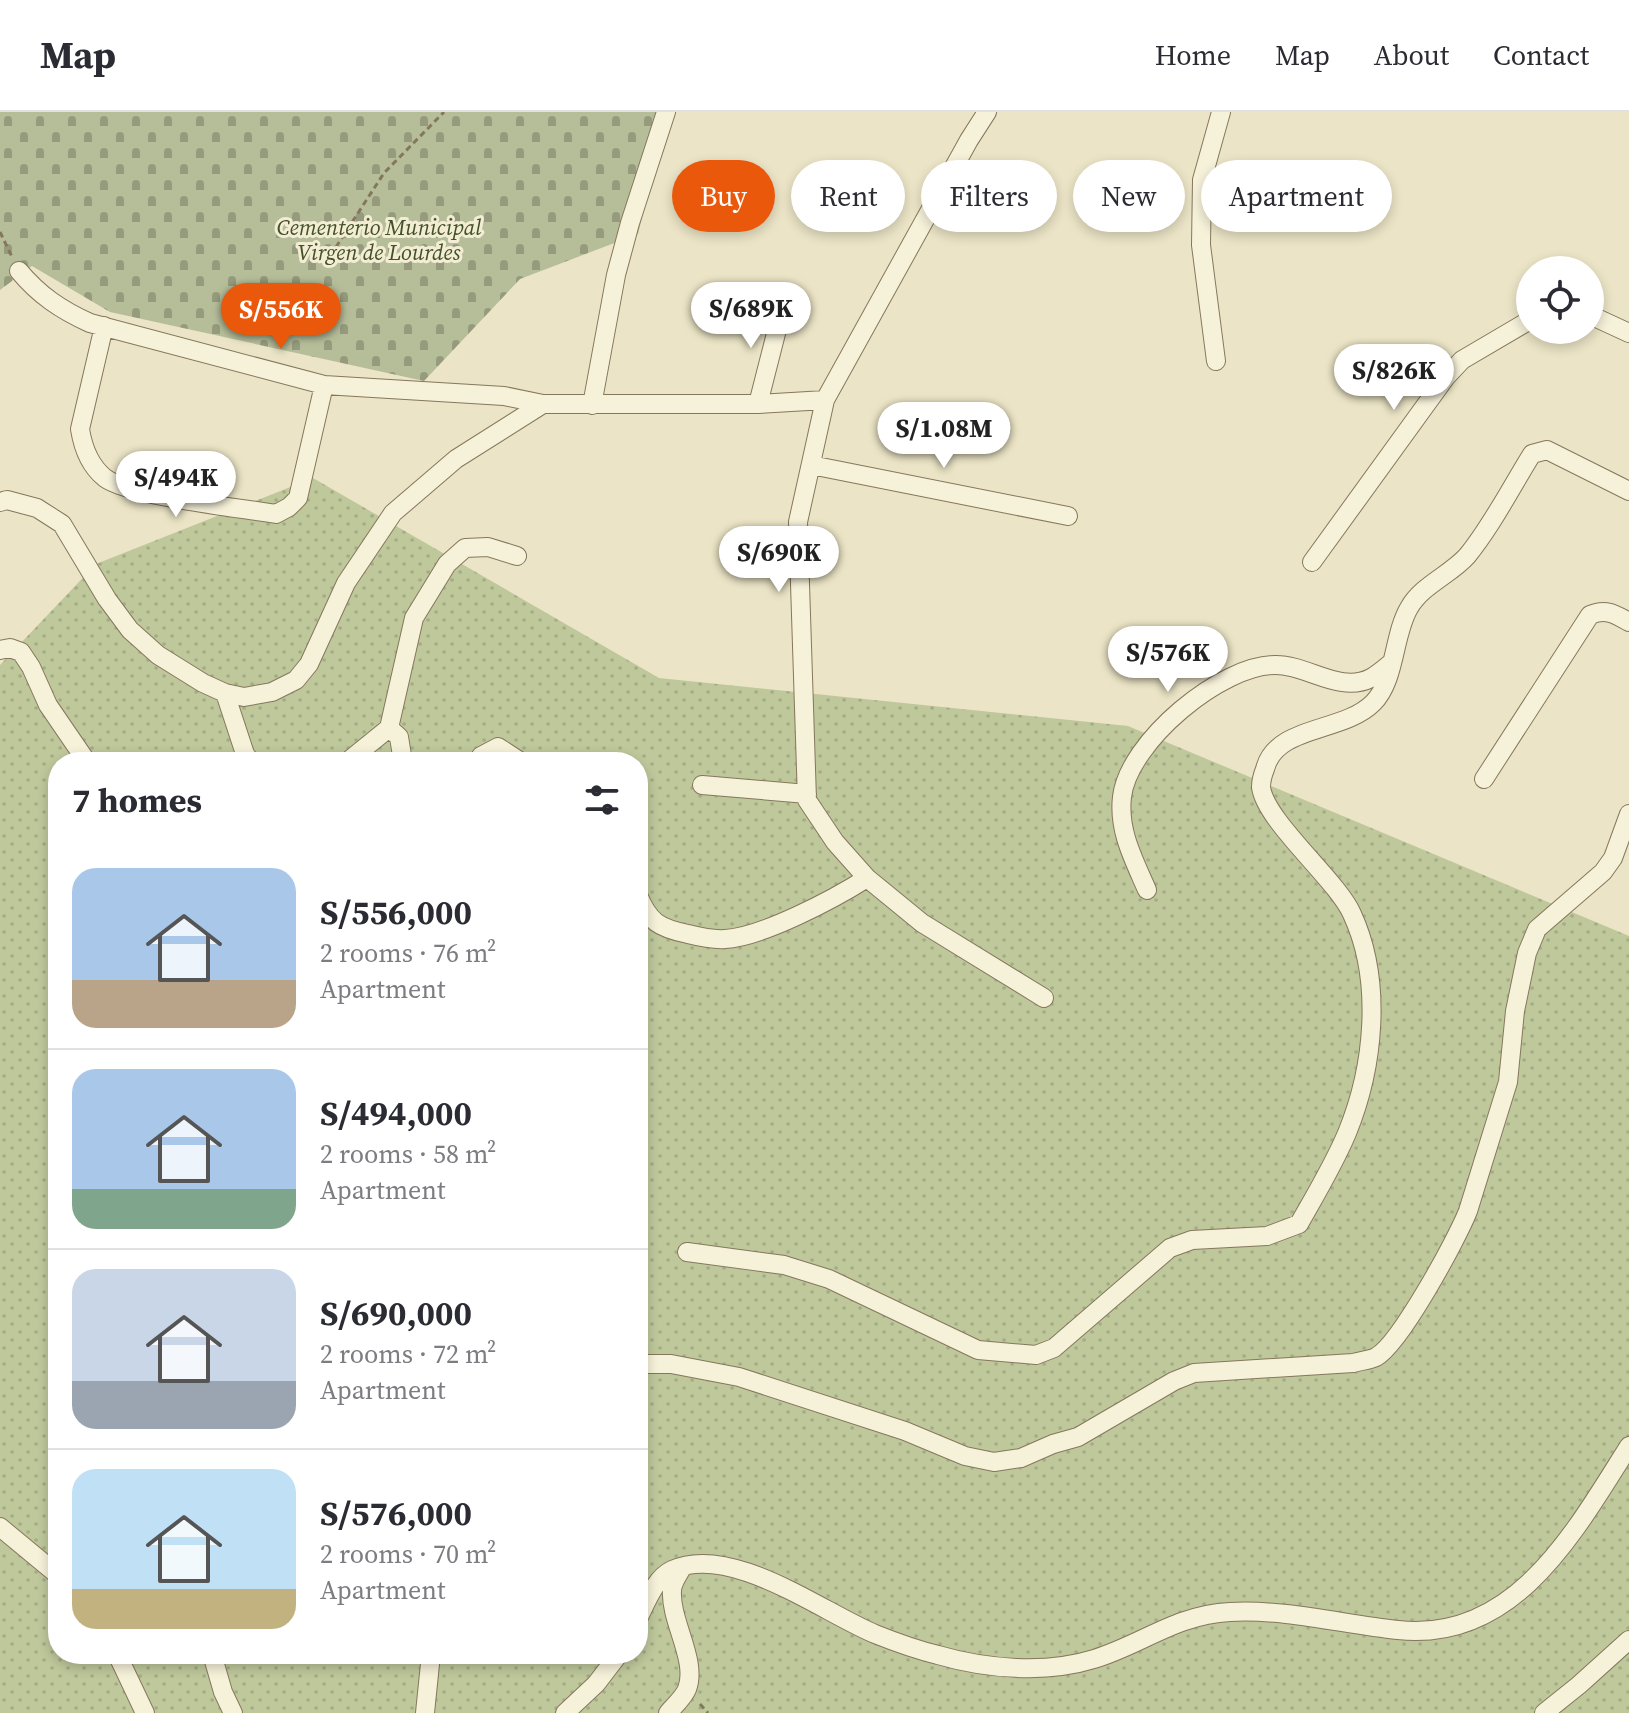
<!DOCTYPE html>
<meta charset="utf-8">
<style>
body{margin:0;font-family:"Source Serif 4",serif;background:#f7f7f7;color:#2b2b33;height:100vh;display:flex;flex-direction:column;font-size:30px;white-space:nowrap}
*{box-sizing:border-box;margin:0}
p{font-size:26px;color:#7c7c81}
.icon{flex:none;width:44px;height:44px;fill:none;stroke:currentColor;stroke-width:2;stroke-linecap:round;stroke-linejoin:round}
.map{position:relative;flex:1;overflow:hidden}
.sheet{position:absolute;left:48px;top:640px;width:600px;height:912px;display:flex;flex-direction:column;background:#fff;border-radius:32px;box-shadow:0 4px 12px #0003}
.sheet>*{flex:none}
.banner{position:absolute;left:672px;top:48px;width:760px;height:72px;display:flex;gap:16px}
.tools{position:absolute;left:1516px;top:144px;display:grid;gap:16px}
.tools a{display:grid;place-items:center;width:88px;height:88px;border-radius:50%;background:#fff;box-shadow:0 4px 12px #0003;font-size:40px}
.price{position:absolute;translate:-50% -68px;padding:0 18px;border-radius:28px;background:#fff;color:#222;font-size:26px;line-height:52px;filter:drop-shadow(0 2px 4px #0008)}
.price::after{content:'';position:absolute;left:50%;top:48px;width:24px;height:18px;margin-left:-12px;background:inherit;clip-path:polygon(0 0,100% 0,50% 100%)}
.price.on{background:#ea580c;color:#fff}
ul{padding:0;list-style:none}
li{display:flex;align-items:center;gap:24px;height:200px;padding:0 24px}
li+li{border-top:2px solid #e1e1e2}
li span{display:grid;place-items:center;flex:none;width:224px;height:160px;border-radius:24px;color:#555}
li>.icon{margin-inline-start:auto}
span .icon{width:96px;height:96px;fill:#fffc;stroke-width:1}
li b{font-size:34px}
h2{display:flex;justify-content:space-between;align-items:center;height:96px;padding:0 24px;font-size:34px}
.tag{padding:0 28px;border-radius:36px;background:#fff;box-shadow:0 4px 12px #0003;font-size:28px;line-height:72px}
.tag.on{background:#ea580c;color:#fff}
header{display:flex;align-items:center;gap:48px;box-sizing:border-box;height:112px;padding:0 40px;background:#fff;border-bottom:2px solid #e1e1e2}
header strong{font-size:38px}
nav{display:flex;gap:44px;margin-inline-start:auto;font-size:28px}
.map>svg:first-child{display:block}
</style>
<header>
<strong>Map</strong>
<nav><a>Home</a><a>Map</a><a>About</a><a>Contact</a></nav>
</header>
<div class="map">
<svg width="1629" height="1601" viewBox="0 0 1629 1601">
<defs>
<pattern id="grass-dots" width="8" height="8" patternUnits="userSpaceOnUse" patternTransform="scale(2)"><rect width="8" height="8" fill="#bec89b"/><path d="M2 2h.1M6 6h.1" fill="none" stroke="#a4ac85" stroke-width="1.8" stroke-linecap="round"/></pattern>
<pattern id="cemetery-stones" width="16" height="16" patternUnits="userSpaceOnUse" patternTransform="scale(2)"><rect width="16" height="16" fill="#b6be99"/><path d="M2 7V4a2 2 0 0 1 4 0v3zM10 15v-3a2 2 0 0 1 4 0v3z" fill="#959b7c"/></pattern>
</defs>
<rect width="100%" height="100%" fill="#ebe4c6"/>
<path fill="url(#grass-dots)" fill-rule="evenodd" d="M313 366 659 566 1128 614 1629 824V1601H0V553L96 452ZM58 650H638V1542H58Z"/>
<path fill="url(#cemetery-stones)" d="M0 0H672L656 49 638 122 520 167 424 269 110 200 32 154 0 178Z"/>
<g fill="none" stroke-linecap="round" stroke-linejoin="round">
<defs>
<path id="minor" d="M987 0 969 28 825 288 798 410 807 688 835 730 867 766 922 811 1044 886
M19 159C39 183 61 198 90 211L324 273 504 284 543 292
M1590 203 1629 221
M104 214 80 317C83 336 90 354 105 366 129 384 241 396 276 402L289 395 298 386 324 273
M1216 249 1201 133 1202 68 1221 0
M758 292 783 194
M592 293 616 163 630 111 666 0
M811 353 1068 404
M0 390 7 388 37 396 62 412 107 487 130 518 158 543 203 571 225 581 244 585 272 580 296 568 309 552 346 471 393 401 456 347 543 292H758L825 288
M1312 450 1446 265 1462 248 1530 208
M0 538 10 536 21 540 31 555 48 593 87 650
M225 581 245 642 251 650
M389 616 414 506 447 452 465 436 488 435 517 444
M347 650 389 616 399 625 403 650
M477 650 481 644 498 635 521 650
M1484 667 1590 503C1606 496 1615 502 1629 510
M702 673 807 682
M1147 778C1134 748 1118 719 1122 685 1128 630 1222 552 1276 553 1308 553 1340 582 1371 566 1378 562 1385 556 1391 551
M638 783C649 810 659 816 688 822 700 825 713 828 725 827 762 825 834 787 867 766
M687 1140 784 1153 829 1167 978 1238 1036 1243 1054 1236 1170 1136 1192 1128 1267 1124 1299 1112C1316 1082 1334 1052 1347 1021 1374 955 1383 869 1352 802 1337 768 1265 709 1261 675 1261 671 1263 662 1265 657 1276 613 1343 621 1373 591 1396 568 1393 523 1409 496 1422 473 1450 463 1467 444 1491 415 1512 374 1532 342L1547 338 1629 379
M638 1252H671L739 1265 905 1319 965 1344 994 1350 1021 1346 1053 1332 1078 1325 1174 1269 1194 1261 1353 1251C1360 1249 1370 1248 1376 1245 1400 1232 1457 1127 1468 1099L1508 970 1515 899 1527 841 1537 817 1603 760 1613 746 1629 702
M0 1415 58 1463
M638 1507C646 1491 655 1466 672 1458 731 1431 822 1500 875 1522 895 1530 917 1538 938 1543 986 1557 1046 1562 1094 1547 1143 1532 1175 1503 1230 1500 1288 1497 1341 1512 1398 1518 1515 1531 1575 1419 1629 1334
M117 1542 145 1601
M212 1542 223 1580 233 1601
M425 1601 431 1542
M565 1601 596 1572 619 1542
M668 1601C674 1594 684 1585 687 1577 698 1549 670 1509 672 1479 672 1471 678 1463 682 1456
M1544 1601 1579 1573 1629 1528"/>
</defs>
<use href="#minor" stroke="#85775d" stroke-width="20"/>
<path stroke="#85775d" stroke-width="3" stroke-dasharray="6 4" stroke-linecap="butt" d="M0 120 12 145
M336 135 384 61 444 0
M700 1592 708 1601"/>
<use href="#minor" stroke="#f6f1d9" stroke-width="18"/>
</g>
<g text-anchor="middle" stroke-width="6" stroke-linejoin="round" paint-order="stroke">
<g font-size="22" font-style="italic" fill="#435128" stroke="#f3edd5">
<text x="379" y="123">Cementerio Municipal<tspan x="379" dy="25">Virgen de Lourdes</tspan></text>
</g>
</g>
</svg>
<div class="tools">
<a><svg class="icon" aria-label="locate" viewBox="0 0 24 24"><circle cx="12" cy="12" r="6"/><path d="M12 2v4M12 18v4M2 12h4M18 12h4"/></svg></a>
</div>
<b class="price" style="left:751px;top:238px">S/689K</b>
<b class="price on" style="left:281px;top:239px">S/556K</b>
<b class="price" style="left:1394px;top:300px">S/826K</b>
<b class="price" style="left:944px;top:358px">S/1.08M</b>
<b class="price" style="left:176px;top:407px">S/494K</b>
<b class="price" style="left:779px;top:482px">S/690K</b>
<b class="price" style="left:1168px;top:582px">S/576K</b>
<div class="banner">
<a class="tag on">Buy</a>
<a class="tag">Rent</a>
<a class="tag">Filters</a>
<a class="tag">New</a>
<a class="tag">Apartment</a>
</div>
<section class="sheet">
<h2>7 homes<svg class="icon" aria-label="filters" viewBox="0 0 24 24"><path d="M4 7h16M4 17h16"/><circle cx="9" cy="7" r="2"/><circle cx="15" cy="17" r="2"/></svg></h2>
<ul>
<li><span style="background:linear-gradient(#a9c7e8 70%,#b9a48a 0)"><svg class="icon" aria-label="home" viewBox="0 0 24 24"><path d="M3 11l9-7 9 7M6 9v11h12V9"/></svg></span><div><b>S/556,000</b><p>2 rooms · 76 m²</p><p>Apartment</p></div></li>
<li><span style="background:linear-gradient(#a9c7e8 75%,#7fa58c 0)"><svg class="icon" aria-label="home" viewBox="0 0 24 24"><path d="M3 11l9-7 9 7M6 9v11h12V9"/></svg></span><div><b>S/494,000</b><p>2 rooms · 58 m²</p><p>Apartment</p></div></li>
<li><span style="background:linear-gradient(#c9d6e8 70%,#9aa5b1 0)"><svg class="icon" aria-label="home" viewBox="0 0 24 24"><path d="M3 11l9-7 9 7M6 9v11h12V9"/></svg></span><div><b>S/690,000</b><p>2 rooms · 72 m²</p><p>Apartment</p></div></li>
<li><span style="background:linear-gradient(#bfe0f5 75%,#c2b280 0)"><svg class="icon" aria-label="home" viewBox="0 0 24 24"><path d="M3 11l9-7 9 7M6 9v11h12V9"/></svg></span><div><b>S/576,000</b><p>2 rooms · 70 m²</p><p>Apartment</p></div></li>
</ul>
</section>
</div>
